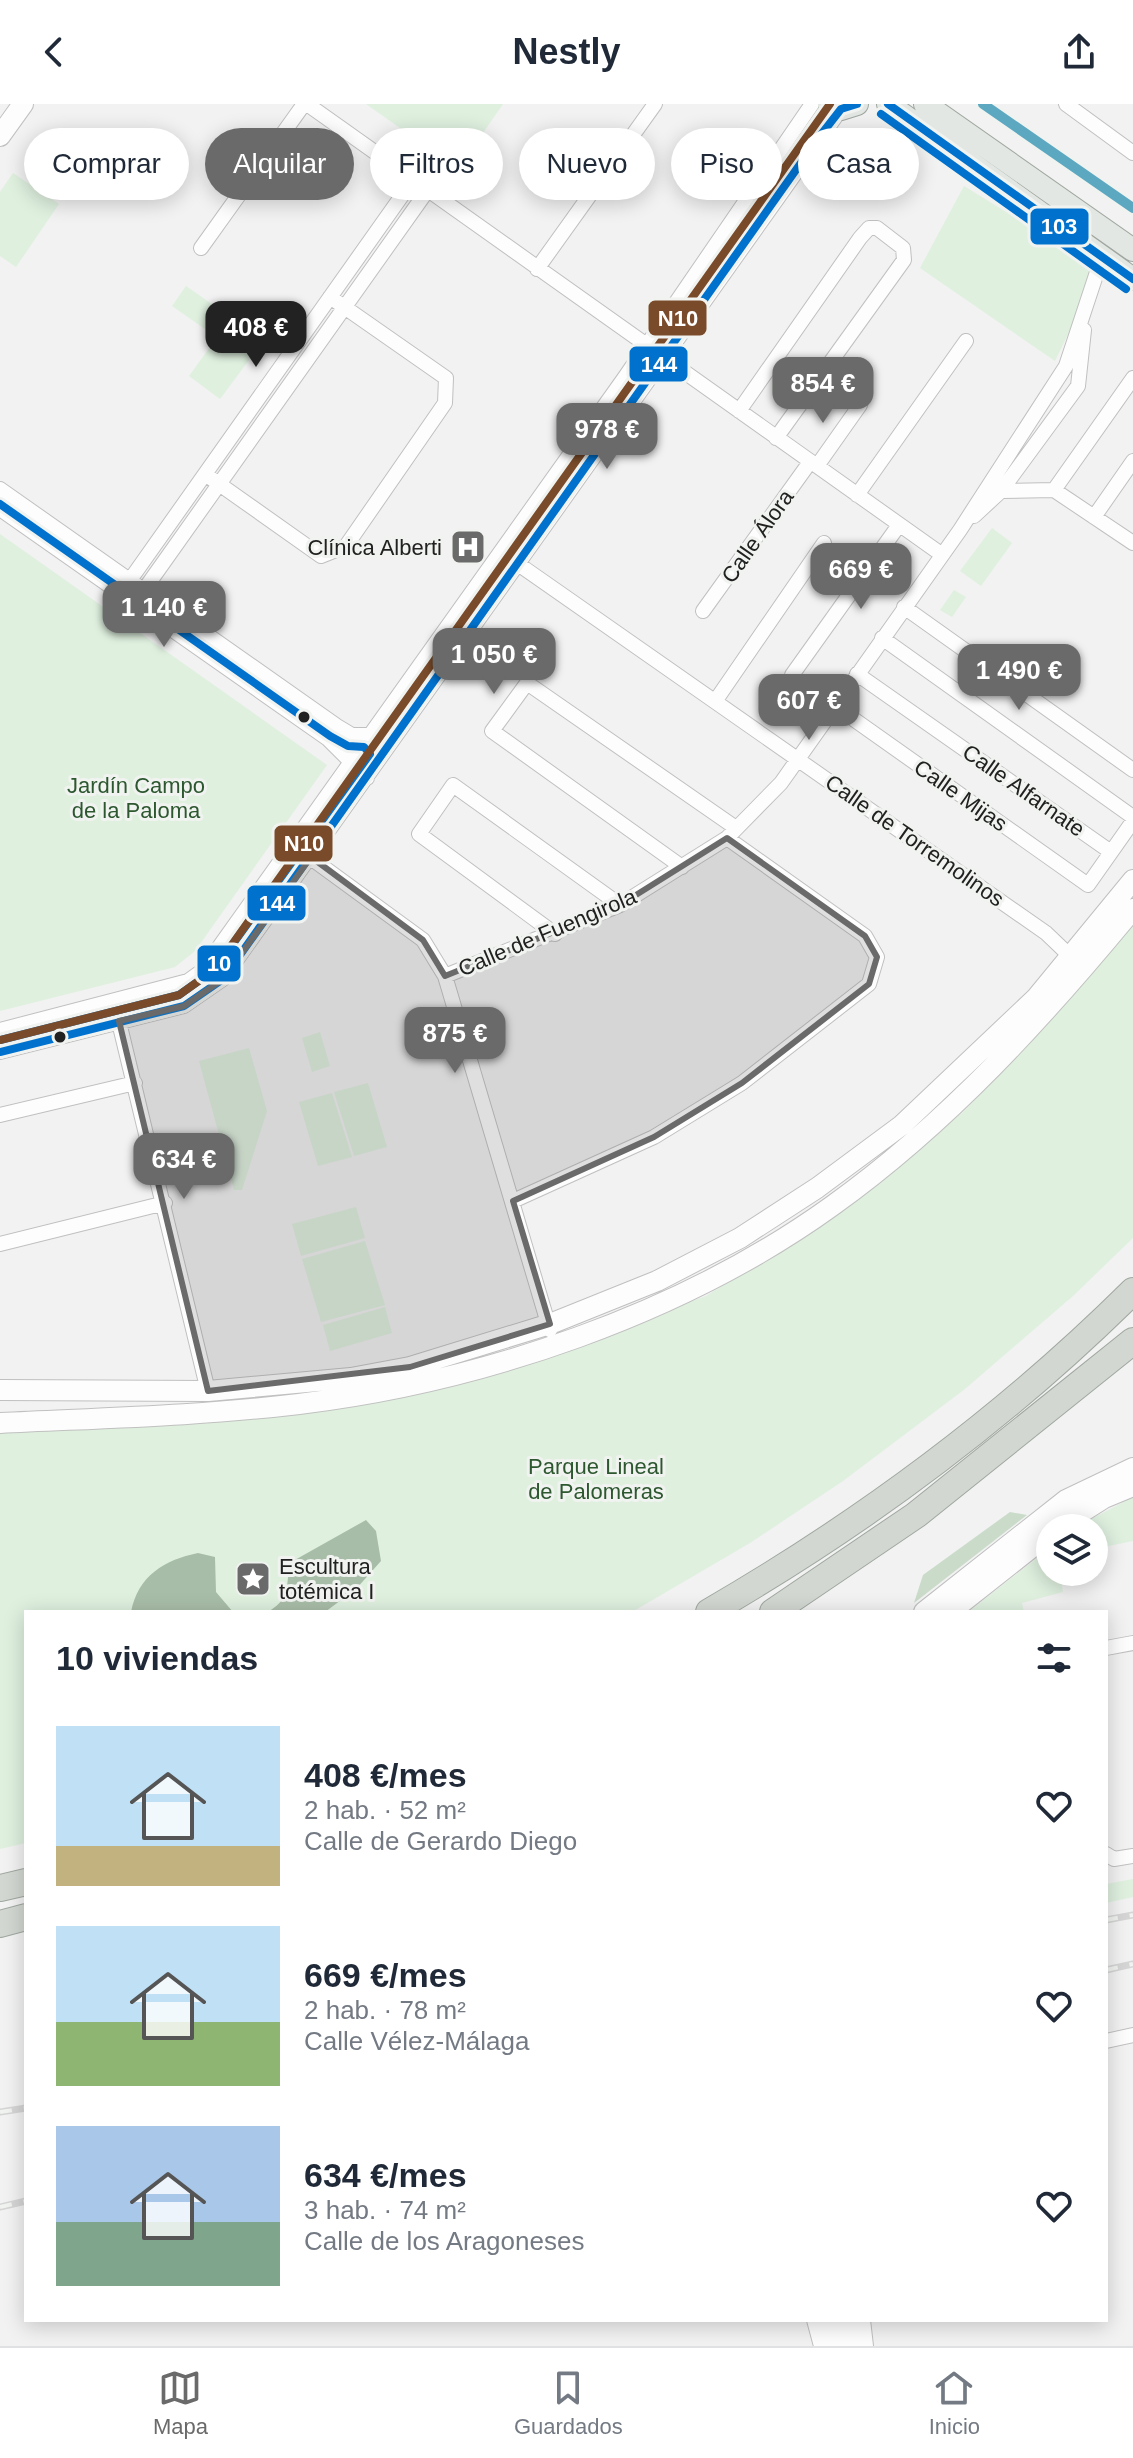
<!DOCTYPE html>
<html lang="es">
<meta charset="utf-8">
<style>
body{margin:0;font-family:Arial,sans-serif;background:#f2f2f3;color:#1f2937;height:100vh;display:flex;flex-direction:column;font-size:30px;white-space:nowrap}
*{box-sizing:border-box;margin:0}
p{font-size:26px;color:#747a83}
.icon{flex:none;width:44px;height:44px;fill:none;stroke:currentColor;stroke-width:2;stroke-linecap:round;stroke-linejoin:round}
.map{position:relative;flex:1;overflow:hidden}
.panel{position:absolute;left:24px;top:1506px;width:1084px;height:712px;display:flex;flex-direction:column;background:#fff;border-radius:0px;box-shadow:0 4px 20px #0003}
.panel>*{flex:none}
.guide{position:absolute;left:24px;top:24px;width:1086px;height:72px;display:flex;gap:16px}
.fabs{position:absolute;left:1036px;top:1410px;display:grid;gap:16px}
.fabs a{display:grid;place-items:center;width:72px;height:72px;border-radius:50%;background:#fff;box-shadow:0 4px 20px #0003;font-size:40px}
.price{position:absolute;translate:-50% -68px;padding:0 18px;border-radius:16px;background:#696a69;color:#fff;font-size:26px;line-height:52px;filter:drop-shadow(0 2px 4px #0008)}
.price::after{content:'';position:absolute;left:50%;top:48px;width:24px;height:18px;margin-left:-12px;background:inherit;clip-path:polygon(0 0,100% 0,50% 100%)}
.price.current{background:#222;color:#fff}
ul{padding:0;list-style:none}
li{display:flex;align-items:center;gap:24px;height:200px;padding:0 32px}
li span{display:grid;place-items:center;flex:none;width:224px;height:160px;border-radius:0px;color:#555}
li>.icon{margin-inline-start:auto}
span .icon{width:96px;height:96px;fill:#fffc;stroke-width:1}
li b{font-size:34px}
h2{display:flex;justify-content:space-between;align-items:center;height:96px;padding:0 32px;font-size:34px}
.tag{padding:0 28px;border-radius:36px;background:#fff;box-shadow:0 4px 20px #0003;font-size:28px;line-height:72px}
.tag.current{background:#696a69;color:#fff}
header{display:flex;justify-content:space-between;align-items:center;height:104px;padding:0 32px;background:#fff;font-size:36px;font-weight:600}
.dock{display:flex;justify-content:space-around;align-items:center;height:112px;border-top:2px solid #e0e1e3;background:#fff;font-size:22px;color:#747a83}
.dock a{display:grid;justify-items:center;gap:4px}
.dock .current{color:#696a69}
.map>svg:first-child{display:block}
</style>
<header><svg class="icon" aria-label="back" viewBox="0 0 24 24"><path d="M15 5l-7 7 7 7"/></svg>Nestly<svg class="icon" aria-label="share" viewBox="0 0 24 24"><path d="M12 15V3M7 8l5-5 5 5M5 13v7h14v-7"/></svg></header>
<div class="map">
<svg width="1133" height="2242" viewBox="0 0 1133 2242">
<rect width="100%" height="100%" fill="#f1f2f1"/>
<path fill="#dff0df" d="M366 0H503L458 65Z
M13 69 59 100 16 163 0 152V88Z
M964 82 1092 161 1073 220 1055 257 920 164Z
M186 182 219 205 205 225 172 202Z
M229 217 261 240 220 295 189 272Z
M992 424 1012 439 981 482 960 467Z
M0 430 327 661 195 847 175 863 0 907Z
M954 486 966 493 952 513 940 506Z
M1133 817V1134L1073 1192 965 1285 843 1377 750 1439 632 1508H26V1739L0 1745V1326L246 1315 419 1290 517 1261 706 1192 827 1116 962 1009 1046 922Z
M320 928 330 962 312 968 302 934Z
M249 944 267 1007 242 1086H234L199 957Z
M368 979 387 1043 354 1052 334 988Z
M332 989 352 1053 318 1062 299 998Z
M356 1103 365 1134 301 1152 292 1120Z
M365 1137 385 1201 321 1218 302 1155Z
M385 1203 392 1229 330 1247 323 1221Z
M1133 1393V1437L1094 1445V1424H1074Z
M1050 1444V1468H1060L1063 1488 1022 1499 1024 1508H968Z
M1133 1775V1793L1106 1799V1780Z"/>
<path fill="#cadbca" d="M1010 1408 1027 1411 914 1499 923 1471Z"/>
<path fill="#a8bda8" d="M366 1416 376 1427 381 1457 356 1485 325 1508H268C296 1491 282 1477 293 1457Z
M198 1449 215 1453 216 1488 233 1508H131C138 1472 164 1456 198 1449Z"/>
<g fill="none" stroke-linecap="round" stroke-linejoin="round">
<defs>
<path id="street" d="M307 0 941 450
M1066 0 1133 49
M201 144 304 0
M537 165 655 0
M739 307 860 134 869 124H877L903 144 904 156 776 334
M817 362 860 301
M205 370 321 452 346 442 445 299 446 274 330 193
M0 385 337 622 352 631H370
M1054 386 1133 274
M1001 387 1054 386 1133 439
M857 391 966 237
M0 405 328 635 367 674
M974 412 1001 387 1078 282 1084 226
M1094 413 1133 357
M501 448 1046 829 1069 851 1070 862
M130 476 413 76
M144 486 427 87
M904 503 1133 666
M703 507 810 358
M882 534 1133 713
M857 570 1111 748
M792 571 899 421
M716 596 824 439
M835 602 1088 781 1133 717
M304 749 423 836 445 872 550 1226
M682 763 492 627 527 579 736 724
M555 830 419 730 453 681 620 801
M445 872 620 801 727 734 781 679 960 426 1066 262 1102 153
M117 910 208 1287
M0 926 188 877 202 867 625 273 812 0
M0 948 184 902 223 875 841 5
M0 1011 135 979
M513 1097 654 1033 742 979 869 880 877 853 865 832 727 734
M0 1140 165 1099
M1106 1544 1133 1539
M1106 1750 1114 1755 1133 1752
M1106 1937 1133 1931
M814 2216 821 2242
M863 2216 866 2242"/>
<path id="secondary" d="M0 32 23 0
M0 1286 208 1287 351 1274 410 1263 550 1220 657 1177 740 1134 817 1084 902 1021 1036 894 1133 776
M0 1319C100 1314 199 1312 299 1300 482 1278 682 1210 832 1102 948 1019 1043 914 1133 805
M1057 1424 1104 1394 1133 1382
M924 1508 1066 1396 1133 1364
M950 1508 1050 1429
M831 2216 836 2242
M846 2216 853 2242"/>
<path id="primary" d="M829 0 841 5 857 0
M888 0 1133 175
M925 0 1133 146"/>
<path id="highway" d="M709 1508C861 1420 1008 1311 1133 1187
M773 1508 916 1411 1133 1237
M0 1784 26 1778
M0 1820 26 1813"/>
</defs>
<use href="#street" stroke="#c0c0c0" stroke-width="16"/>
<use href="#secondary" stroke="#c0c0c0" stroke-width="22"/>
<use href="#primary" stroke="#a0a7a0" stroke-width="24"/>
<use href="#highway" stroke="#a0a7a0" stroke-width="28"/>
<use href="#street" stroke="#fdfdfd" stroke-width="14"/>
<use href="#secondary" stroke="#fdfdfd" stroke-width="20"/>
<use href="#primary" stroke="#e3e7e3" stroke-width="22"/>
<use href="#highway" stroke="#d2d7d2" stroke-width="26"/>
<defs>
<path id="rail" d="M1106 1816 1133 1811
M1106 1866 1133 1860
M0 2008 26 2004
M0 2103 26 2097"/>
</defs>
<use href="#rail" stroke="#d4d5d4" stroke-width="7"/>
<use href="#rail" stroke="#f1f3f0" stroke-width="4" stroke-dasharray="12" stroke-linecap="butt"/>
<defs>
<path id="bus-1" d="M0 948 184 902 223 875 820 32 841 5 857 0"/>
<path id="bus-2" d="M0 400 330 632 348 642 364 643 370 650 214 866 179 891 0 936"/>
<path id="bus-3" d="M0 936 179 891 214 866 830 0"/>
<path id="bus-4" d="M888 0 1133 175"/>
<path id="bus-5" d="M881 10 1126 185"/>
</defs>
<use href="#bus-1" stroke="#f1f3f0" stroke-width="14"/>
<use href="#bus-2" stroke="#f1f3f0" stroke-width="14"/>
<use href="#bus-3" stroke="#f1f3f0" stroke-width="14"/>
<use href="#bus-4" stroke="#f1f3f0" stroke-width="14"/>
<use href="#bus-5" stroke="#f1f3f0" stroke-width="14"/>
<use href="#bus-1" stroke="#0072ce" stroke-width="8"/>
<use href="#bus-2" stroke="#0072ce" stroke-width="8"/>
<use href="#bus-3" stroke="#7a4b2a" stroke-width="8"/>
<use href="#bus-4" stroke="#0072ce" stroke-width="8"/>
<use href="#bus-5" stroke="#0072ce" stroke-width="8"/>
<defs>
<path id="metro-1" d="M983 0 1133 104"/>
</defs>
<use href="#metro-1" stroke="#f1f3f0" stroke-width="16"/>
<use href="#metro-1" stroke="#5ca8c1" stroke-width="10"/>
</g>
<path fill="#696a69" fill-opacity="0.2" stroke="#696a69" stroke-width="6" stroke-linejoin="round" d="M727 734 865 832 877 853 869 880 742 979 654 1033 513 1097 550 1220 410 1263 208 1287 119 917 184 902 223 875 311 753 423 836 445 872 620 801Z"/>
<defs>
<symbol id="hospital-square" viewBox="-11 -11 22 22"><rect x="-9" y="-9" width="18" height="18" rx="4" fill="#696a69" stroke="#f1f3f0"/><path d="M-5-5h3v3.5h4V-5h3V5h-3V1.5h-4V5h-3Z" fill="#fff"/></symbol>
<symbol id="sight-square" viewBox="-11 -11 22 22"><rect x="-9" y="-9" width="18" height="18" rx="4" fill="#696a69" stroke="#f1f3f0"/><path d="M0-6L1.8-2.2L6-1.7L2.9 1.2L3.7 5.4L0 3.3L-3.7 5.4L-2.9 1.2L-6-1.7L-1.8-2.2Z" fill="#fff"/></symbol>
</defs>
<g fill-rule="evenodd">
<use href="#hospital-square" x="448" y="423" width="40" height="40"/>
<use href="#sight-square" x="233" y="1455" width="40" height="40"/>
</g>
<g fill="#202120" stroke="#f1f3f0" stroke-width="3">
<circle cx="304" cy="613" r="7"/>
<circle cx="60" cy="933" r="7"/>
</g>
<g text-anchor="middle" stroke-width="6" stroke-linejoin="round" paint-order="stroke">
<g font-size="22" fill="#202120" stroke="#f1f3f0">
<text transform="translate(757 432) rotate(-55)" y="8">Calle Álora</text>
<text transform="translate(1024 686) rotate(35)" y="8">Calle Alfarnate</text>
<text transform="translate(961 691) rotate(35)" y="8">Calle Mijas</text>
<text transform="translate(915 736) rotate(35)" y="8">Calle de Torremolinos</text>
<text transform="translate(547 828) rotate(-23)" y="8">Calle de Fuengirola</text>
</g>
<g font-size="22" fill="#202120" stroke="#f1f3f0" text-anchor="end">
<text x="442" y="451">Clínica Alberti</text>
<text x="279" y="1470" text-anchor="start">Escultura<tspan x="279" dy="25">totémica I</tspan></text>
</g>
<g font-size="22" fill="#2c572f" stroke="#f1f3f0">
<text x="136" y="689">Jardín Campo<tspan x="136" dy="25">de la Paloma</tspan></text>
<text x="596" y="1370">Parque Lineal<tspan x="596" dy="25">de Palomeras</tspan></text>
</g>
</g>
<g stroke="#f1f3f0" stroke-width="3">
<rect x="1029" y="103" width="61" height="39" rx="8" fill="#0072ce"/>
<rect x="647" y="195" width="61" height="38" rx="8" fill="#7a4b2a"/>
<rect x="628" y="241" width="61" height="38" rx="8" fill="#0072ce"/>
<rect x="273" y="720" width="61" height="39" rx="8" fill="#7a4b2a"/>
<rect x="246" y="780" width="61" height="38" rx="8" fill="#0072ce"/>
<rect x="196" y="840" width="46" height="39" rx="8" fill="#0072ce"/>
</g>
<g font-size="22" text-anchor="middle" font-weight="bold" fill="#fff">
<text x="1059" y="130">103</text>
<text x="678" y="222">N10</text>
<text x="659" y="268">144</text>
<text x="304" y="747">N10</text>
<text x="277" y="807">144</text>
<text x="219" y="867">10</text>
</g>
</svg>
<div class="fabs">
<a><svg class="icon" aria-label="layers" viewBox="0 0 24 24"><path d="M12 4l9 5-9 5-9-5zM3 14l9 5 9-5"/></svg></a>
</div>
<b class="price current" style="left:256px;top:265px">408 €</b>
<b class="price" style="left:823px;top:321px">854 €</b>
<b class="price" style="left:607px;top:367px">978 €</b>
<b class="price" style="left:861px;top:507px">669 €</b>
<b class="price" style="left:164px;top:545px">1 140 €</b>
<b class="price" style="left:494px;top:592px">1 050 €</b>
<b class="price" style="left:1019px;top:608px">1 490 €</b>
<b class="price" style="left:809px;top:638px">607 €</b>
<b class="price" style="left:455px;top:971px">875 €</b>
<b class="price" style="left:184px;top:1097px">634 €</b>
<div class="guide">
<a class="tag">Comprar</a>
<a class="tag current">Alquilar</a>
<a class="tag">Filtros</a>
<a class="tag">Nuevo</a>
<a class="tag">Piso</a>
<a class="tag">Casa</a>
</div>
<section class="panel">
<h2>10 viviendas<svg class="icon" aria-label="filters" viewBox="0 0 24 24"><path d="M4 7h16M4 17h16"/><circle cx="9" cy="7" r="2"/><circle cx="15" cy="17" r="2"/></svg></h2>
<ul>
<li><span style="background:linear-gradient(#bfe0f5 75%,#c2b280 0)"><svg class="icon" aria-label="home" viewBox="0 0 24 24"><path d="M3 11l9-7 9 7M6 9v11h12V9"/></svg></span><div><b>408 €/mes</b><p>2 hab. · 52 m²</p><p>Calle de Gerardo Diego</p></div><svg class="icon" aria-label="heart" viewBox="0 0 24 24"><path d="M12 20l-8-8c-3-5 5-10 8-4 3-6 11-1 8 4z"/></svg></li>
<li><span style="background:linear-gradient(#bfe0f5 60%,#8fb573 0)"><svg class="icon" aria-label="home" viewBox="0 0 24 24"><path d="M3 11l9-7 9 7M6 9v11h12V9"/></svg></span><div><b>669 €/mes</b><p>2 hab. · 78 m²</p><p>Calle Vélez-Málaga</p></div><svg class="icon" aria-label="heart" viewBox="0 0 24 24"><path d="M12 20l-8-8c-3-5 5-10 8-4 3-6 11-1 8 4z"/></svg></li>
<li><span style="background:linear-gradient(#a9c7e8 60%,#7fa58c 0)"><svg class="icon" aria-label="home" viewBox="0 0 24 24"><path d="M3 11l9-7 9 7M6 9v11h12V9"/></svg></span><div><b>634 €/mes</b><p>3 hab. · 74 m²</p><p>Calle de los Aragoneses</p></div><svg class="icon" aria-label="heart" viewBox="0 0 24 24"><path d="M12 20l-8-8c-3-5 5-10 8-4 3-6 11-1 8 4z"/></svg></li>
</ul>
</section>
</div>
<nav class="dock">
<a class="current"><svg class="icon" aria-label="map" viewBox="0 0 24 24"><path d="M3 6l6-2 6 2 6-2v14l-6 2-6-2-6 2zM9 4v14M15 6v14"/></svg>Mapa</a>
<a><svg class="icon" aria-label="saved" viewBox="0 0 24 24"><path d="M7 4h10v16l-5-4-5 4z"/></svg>Guardados</a>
<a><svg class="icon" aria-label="home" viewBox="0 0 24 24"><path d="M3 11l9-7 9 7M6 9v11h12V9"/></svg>Inicio</a>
</nav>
